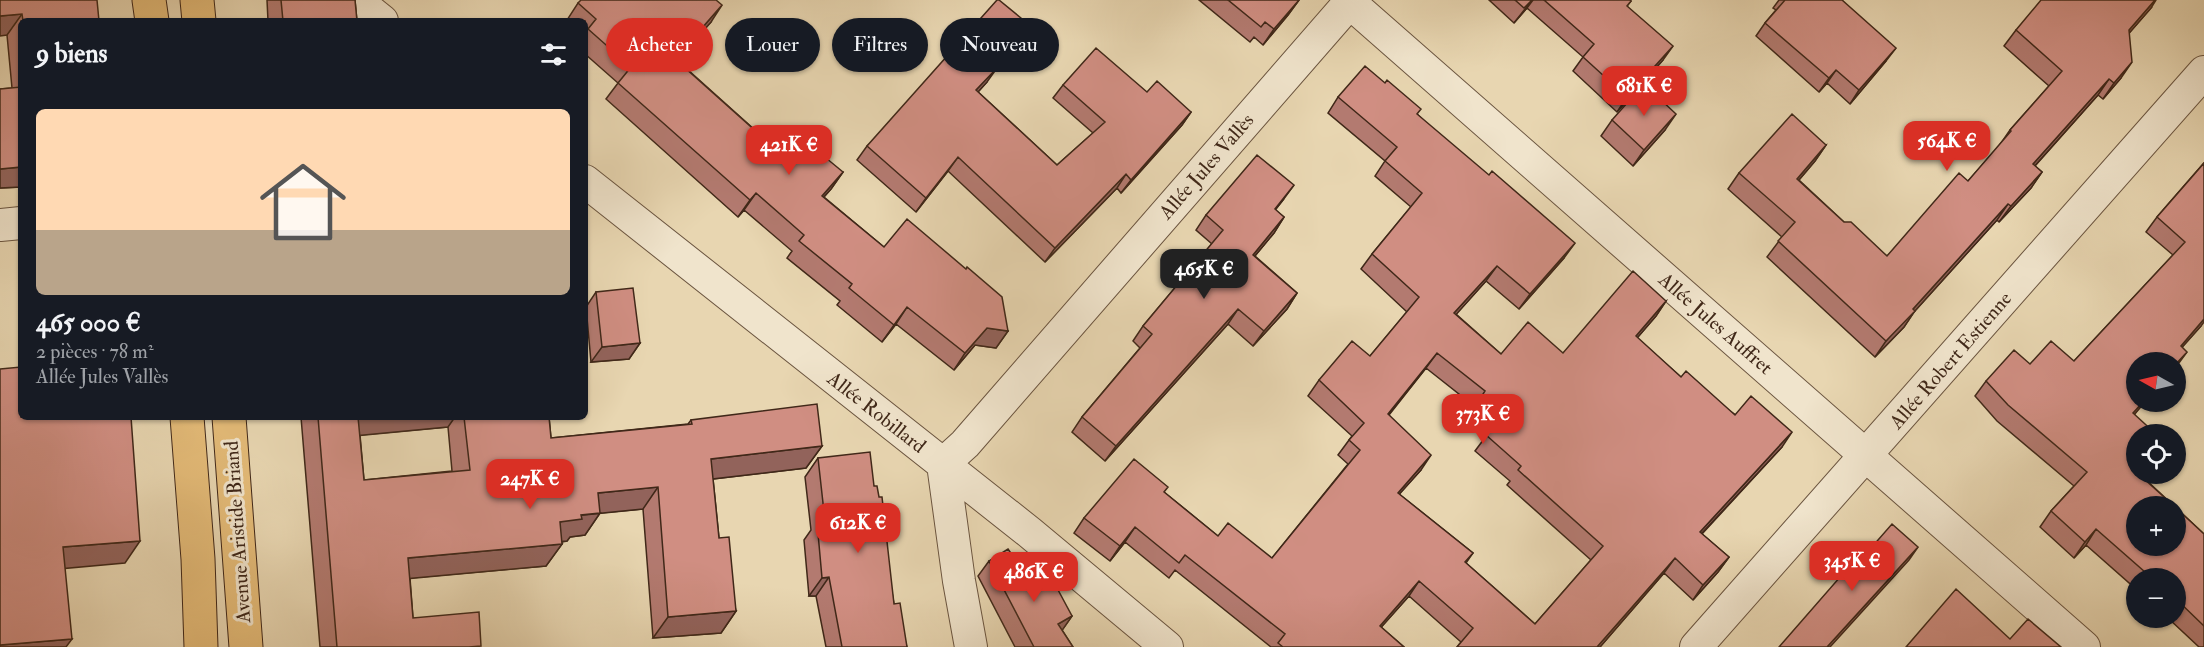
<!DOCTYPE html>
<html lang="fr">
<meta charset="utf-8">
<style>
body{margin:0;font-family:"IM FELL Double Pica",serif;background:#242831;color:#f1f3f6;height:100vh;display:flex;flex-direction:column;font-size:22px;white-space:nowrap}
*{box-sizing:border-box;margin:0}
p{font-size:20px;color:#9ea1a6}
.icon{flex:none;width:33px;height:33px;fill:none;stroke:currentColor;stroke-width:2;stroke-linecap:round;stroke-linejoin:round}
.map{position:relative;flex:1;overflow:hidden}
.sheet{position:absolute;left:18px;top:18px;width:570px;height:402px;display:flex;flex-direction:column;background:#171b24;border-radius:9px;box-shadow:0 2px 4px #0004}
.sheet>*{flex:none}
.hud{position:absolute;left:606px;top:18px;width:570px;height:54px;display:flex;gap:12px}
.needle{width:39px;rotate:278deg}
.controls{position:absolute;left:2126px;top:352px;display:grid;gap:12px}
.controls a{display:grid;place-items:center;width:60px;height:60px;border-radius:50%;background:#171b24;box-shadow:0 2px 4px #0004;font-size:30px}
.price{position:absolute;translate:-50% -51px;padding:0 14px;border-radius:12px;background:#d93025;color:#fff;font-size:20px;line-height:39px;filter:drop-shadow(0 2px 3px #0008)}
.price::after{content:'';position:absolute;left:50%;top:36px;width:18px;height:14px;margin-left:-9px;background:inherit;clip-path:polygon(0 0,100% 0,50% 100%)}
.price.active{background:#222;color:#fff}
ul{padding:0;list-style:none}
li{display:grid;align-content:center;gap:12px;height:318px;padding:0 18px}
li span{display:grid;place-items:center;height:186px;border-radius:9px;color:#555}
li>.icon{margin-inline-start:auto}
span .icon{width:108px;height:108px;fill:#fffc;stroke-width:1}
li b{font-size:26px}
h2{display:flex;justify-content:space-between;align-items:center;height:72px;padding:0 18px;font-size:26px}
.pill{padding:0 21px;border-radius:27px;background:#171b24;box-shadow:0 2px 4px #0004;font-size:21px;line-height:54px}
.pill.active{background:#d93025;color:#fff}
.map>svg:first-child{display:block}
</style>
<div class="map">
<svg width="2204" height="647" viewBox="0 0 2204 647">
<rect width="100%" height="100%" fill="#e8d6b1"/>
<filter id="stains"><feTurbulence type="fractalNoise" baseFrequency=".00333" numOctaves="4"/><feColorMatrix values="0 0 0 0 .2 0 0 0 0 .09 0 0 0 0 .02 0 0 0 .5 -.17"/></filter>
<radialGradient id="worn" r=".72"><stop offset=".6" stop-color="#630" stop-opacity="0"/><stop offset="1" stop-color="#630" stop-opacity=".3"/></radialGradient>
<g fill="none" stroke-linecap="round" stroke-linejoin="round">
<defs>
<path id="minor" d="M356 0 382 21
M1347 0 2084 647
M585 181 1029 532 1167 647
M0 225 21 223
M971 647 959 581 943 464 965 444 1350 2
M1696 647 2204 72"/>
<path id="primary" d="M149 0 152 21
M197 0 199 21
M187 417 198 559 201 647
M229 417 246 647"/>
</defs>
<use href="#minor" stroke="#6a543f" stroke-width="34"/>
<use href="#primary" stroke="#402819" stroke-width="35"/>
<use href="#minor" stroke="#f0e4cc" stroke-width="32"/>
<use href="#primary" stroke="#e4bb78" stroke-width="33"/>
</g>
<path fill="#b37a70" stroke="#402819" stroke-width="1.5" fill-rule="evenodd" d="M0 0 99 21H21V187L0 188V89L12 88 7 35Z
M267 0H355L357 21H268Z
M1199 0H1299L1288 15 1263 45 1254 37 1250 42Z
M1489 0H1630L1631 1 1627 6 1663 60 1617 112 1573 71 1583 57 1527 8 1514 23Z
M1779 0H1842L1886 61 1850 104 1827 83 1819 92 1756 36 1765 23 1776 10 1773 8Z
M578 3 711 22 677 60 786 158 843 172 831 189 824 197 884 247 1008 331 996 348 975 345 954 370 896 324 882 342 837 305 840 301 787 258 792 251 744 210 738 217 606 99 618 83 585 54V21L567 20Z
M2151 8 2129 33 2121 78 2103 99 2098 95 2035 166 2042 172 2031 188 1999 222 1997 220 1914 312 1904 327 1875 357 1767 257 1782 237 1728 189 1739 173 1826 145 1815 161 1799 180 1844 222 1887 256 1968 181 1999 146 2010 130 2049 86 2004 46 2016 30Z
M1021 18 1012 32 988 59 987 82 978 92 1057 165 1093 133 1053 98 1063 85 1147 92 1191 112 1182 125 1121 193 1117 188 1045 262 948 171 916 212 857 160 867 146Z
M1338 97 1417 114 1564 258 1519 309 1486 281 1456 314 1501 354 1563 353 1666 301 1656 316 1637 338 1681 377 1782 447 1702 534 1729 557 1718 572 1693 600 1664 573 1600 647H1457L1461 642 1409 596 1381 627 1404 647H1271L1175 570 1169 578 1125 542 1110 561 1074 533 1084 518 1164 492 1218 536 1272 558 1348 464 1338 455 1352 436 1308 396 1319 380 1370 356 1407 312 1361 269 1372 254 1411 207 1375 176 1385 161 1328 113ZM1426 368 1474 406 1472 409 1493 427 1475 451 1510 481 1507 485 1591 560 1535 624 1466 563 1473 553 1399 494 1421 470 1389 415Z
M1612 120 1665 130 1633 166 1601 136Z
M2204 163 2201 326 2182 347 2134 415 2144 478 2204 534V647H2199L2168 618H2175V579H2136V589L2086 545 2074 558 2040 527 2051 511 2074 486 1997 421 1975 396 1986 381 2030 364 2074 361 2173 255 2146 232 2157 217Z
M1283 200 1275 210 1284 217 1274 233 1255 256 1297 293 1287 309 1253 346 1228 324 1105 461 1072 432 1082 417 1140 348 1133 341 1143 326 1212 244 1196 230 1206 215Z
M596 292 640 343 629 359 591 362 586 307Z
M301 417H549L551 438 688 424 691 420 822 446 806 468 713 479 719 538 736 611 721 633 653 638 643 509 600 513 585 535 570 537 567 541 562 542V544L546 566 410 578 413 618 480 647H320ZM448 427 452 471 364 480 360 435Z
M818 458 874 486 894 604 907 647H826L816 596H809L804 540 811 530 805 477Z
M989 561 1032 584 1072 616 1062 630 1073 647H1015L978 576Z"/>
<path fill="#92635b" stroke="#402819" stroke-width="1.5" d="M1299 0 1288 15 1263 45 1274 29Z
M1532 0H1533L1527 8 1514 23Z
M2155 0H2156L2151 8 2118 46 2129 30Z
M722 5 711 22 663 76 675 59Z
M22 14 7 35 0 36V16Z
M1021 18 1012 32 976 71 986 58Z
M1673 46 1663 60 1617 112 1627 97Z
M1896 48 1886 61 1850 104 1859 90Z
M2132 62 2121 78 2103 99 2114 83Z
M997 68 987 82 967 104 976 90Z
M1836 70 1827 83 1819 92 1829 78Z
M2109 79 2098 95 2022 180 2033 164Z
M1191 112 1182 125 1121 193 1131 180Z
M1676 114 1665 130 1633 166 1644 150Z
M1826 145 1815 161 1786 195 1797 179Z
M958 157 948 171 916 212 926 198Z
M21 167V187L0 188V169Z
M843 172 831 189 810 212 822 196Z
M2042 172 2031 188 1999 222 2011 206Z
M1126 174 1117 188 1045 262 1055 248Z
M1294 185 1283 200 1264 224 1275 209Z
M756 193 744 210 738 217 750 200Z
M2008 204 1997 220 1914 312 1904 327 1875 357 1886 341 1913 309Z
M1284 217 1274 233 1243 270 1253 255Z
M1575 243 1564 258 1519 309 1530 294Z
M1497 266 1486 281 1444 328 1454 313Z
M1297 293 1287 309 1253 346 1264 331Z
M1666 301 1656 316 1625 352 1636 336Z
M907 307 896 324 882 342 894 325Z
M1238 309 1228 324 1105 461 1116 446Z
M2204 319V322L2201 326 2170 361 2181 346Z
M987 328 1008 331 996 348 975 345 954 370 965 353Z
M640 343 629 359 591 362 602 347Z
M2187 352 2176 367 2175 368V365Z
M1437 353 1426 368 1377 429 1388 414Z
M2143 402H2145L2122 429 2133 413Z
M357 417H455L448 427 343 437Z
M1792 432 1782 447 1689 547 1700 532Z
M822 446 806 468 695 481 711 459Z
M1431 455 1421 470 1387 508 1398 493Z
M658 487 643 509 583 515 598 493Z
M600 513 585 535 570 537 567 541 544 543 560 522 581 515Z
M1135 527 1125 542 1110 561 1120 546Z
M2096 529 2086 545 2074 558 2085 542Z
M140 541 125 563 47 570 63 547Z
M562 544 546 566 393 580 408 558Z
M1918 547 1909 560 1830 647H1827Z
M1729 557 1718 572 1693 600 1703 585Z
M1675 558 1664 573 1600 647H1597Z
M829 577 816 596H809L822 578Z
M1419 581 1409 596 1369 641 1380 626Z
M736 611 721 633 653 638 668 617Z
M1072 616 1061 632 1058 624Z
M72 639 66 647H0V645Z"/>
<path fill="#d08e82" stroke="#402819" stroke-width="1.5" fill-rule="evenodd" d="M0 0H97L99 21H23L22 14 0 16Z
M281 0H355L357 21H283Z
M581 0H716L722 5 675 59 786 158 803 139 843 172 822 196 884 247 907 219 966 269 967 267 1002 297 1008 331 987 328 965 353 907 307 894 325 849 288 852 284 799 241 804 235 756 193 750 200 618 83 631 67 588 29 596 19 578 3Z
M997 0H999L1021 18 986 58 997 68 976 90 1057 165 1105 122 1063 85 1096 48 1147 92 1157 81 1191 112 1131 180 1126 174 1055 248 958 157 926 198 867 146Z
M1228 0H1299L1274 29 1265 22 1261 27Z
M1515 0H1532L1524 8Z
M1544 0H1630L1631 1 1627 6 1673 46 1627 97 1583 57 1594 44Z
M1785 0H1842L1896 48 1859 90 1836 70 1829 78 1765 23Z
M2041 0H2155L2129 30 2132 62 2114 83 2109 79 2033 164 2042 172 2011 206 2008 204 1913 309 1915 311 1886 341 1778 241 1795 222 1739 173 1792 114 1826 145 1797 179 1844 222H1851L1887 256 1959 173 1968 181 2011 131 2010 130 2062 71 2016 30Z
M1365 66 1385 83 1387 80 1421 109 1417 114 1489 175 1492 171 1575 243 1530 294 1497 266 1454 313 1501 354 1528 322 1563 353 1633 271 1666 301 1636 336 1681 377 1686 371 1735 415 1751 396 1792 432 1700 532 1729 557 1703 585 1675 558 1597 647H1457L1473 628 1419 581 1380 626 1404 647H1283L1278 643 1285 634 1185 555 1179 563 1135 527 1120 546 1084 518 1134 459 1168 487 1164 492 1218 536 1228 523 1272 558 1360 450 1349 440 1364 423 1319 380 1352 341 1370 356 1419 297 1372 254 1422 193 1385 161 1397 147 1338 97ZM1437 353 1485 391 1483 394 1505 413 1486 435 1521 466 1518 470 1603 546 1535 624 1465 562 1473 553 1398 493 1431 455 1388 414Z
M1644 84 1676 114 1644 150 1612 120Z
M21 87V167L0 169V89Z
M1257 155 1294 185 1275 209 1284 217 1253 255 1297 293 1264 331 1238 309 1116 446 1082 417 1152 334 1143 326 1223 230 1206 215Z
M2204 163V319L2181 346 2187 352 2175 365V363H2136V402H2143L2133 413 2157 435H2136V474H2145L2142 477 2175 507H2136V546H2175V507L2204 534V626L2175 598V579H2153L2096 529 2085 542 2051 511 2087 472 2008 405 1986 381 2014 350 2030 364 2051 341 2074 361 2185 242 2157 217Z
M633 288 640 343 602 347 596 292Z
M21 367V417H131L140 541 63 547 72 639 0 645V369Z
M817 404 822 446 711 459 719 538 729 537 736 611 668 617 658 487 598 493 600 513 581 515 582 519 560 522 562 544 408 558 413 618 479 612 481 646 469 647H337L318 417H358L364 480 470 470 464 417H549L551 438 692 424 691 420Z
M870 452 874 486H877L879 497H882L894 604 900 603 907 647H842L829 577 822 578 817 522 825 521 818 458Z
M1892 524 1918 547 1827 647H1779L1847 569 1850 572Z
M1008 549 1032 584 1050 575 1072 616 1058 624 1073 647H1034L989 561Z
M1956 589 2010 639 2028 619 2061 647H1906Z"/>
<g text-anchor="middle" stroke-width="6" stroke-linejoin="round" paint-order="stroke">
<g font-size="20" fill="#402819" stroke="#f0e4cc">
<text transform="translate(1206 166) rotate(-49)" y="7">Allée Jules Vallès</text>
<text transform="translate(1716 323) rotate(41)" y="7">Allée Jules Auffret</text>
<text transform="translate(1950 360) rotate(-49)" y="7">Allée Robert Estienne</text>
<text transform="translate(877 412) rotate(38)" y="7">Allée Robillard</text>
<text transform="translate(237 532) rotate(-94)" y="7">Avenue Aristide Briand</text>
</g>
</g>
<rect width="100%" height="100%" filter="url(#stains)"/>
<rect width="100%" height="100%" fill="url(#worn)"/>
</svg>
<div class="controls">
<a><svg class="needle" viewBox="-14 -14 28 28"><path d="M0-13l5 13h-10z" fill="#e53935"/><path d="M0 13l5-13h-10z" fill="#9ea1a6"/></svg></a>
<a><svg class="icon" aria-label="locate" viewBox="0 0 24 24"><circle cx="12" cy="12" r="6"/><path d="M12 2v4M12 18v4M2 12h4M18 12h4"/></svg></a>
<a>+</a>
<a>−</a>
</div>
<b class="price" style="left:1644px;top:117px">681K €</b>
<b class="price" style="left:1947px;top:172px">564K €</b>
<b class="price" style="left:789px;top:176px">421K €</b>
<b class="price active" style="left:1204px;top:300px">465K €</b>
<b class="price" style="left:1483px;top:445px">373K €</b>
<b class="price" style="left:530px;top:510px">247K €</b>
<b class="price" style="left:858px;top:554px">612K €</b>
<b class="price" style="left:1852px;top:592px">345K €</b>
<b class="price" style="left:1034px;top:603px">486K €</b>
<div class="hud">
<a class="pill active">Acheter</a>
<a class="pill">Louer</a>
<a class="pill">Filtres</a>
<a class="pill">Nouveau</a>
</div>
<section class="sheet">
<h2>9 biens<svg class="icon" aria-label="filters" viewBox="0 0 24 24"><path d="M4 7h16M4 17h16"/><circle cx="9" cy="7" r="2"/><circle cx="15" cy="17" r="2"/></svg></h2>
<ul>
<li><span style="background:linear-gradient(#ffd9b3 65%,#b9a48a 0)"><svg class="icon" aria-label="home" viewBox="0 0 24 24"><path d="M3 11l9-7 9 7M6 9v11h12V9"/></svg></span><div><b>465 000 €</b><p>2 pièces · 78 m²</p><p>Allée Jules Vallès</p></div></li>
</ul>
</section>
</div>
